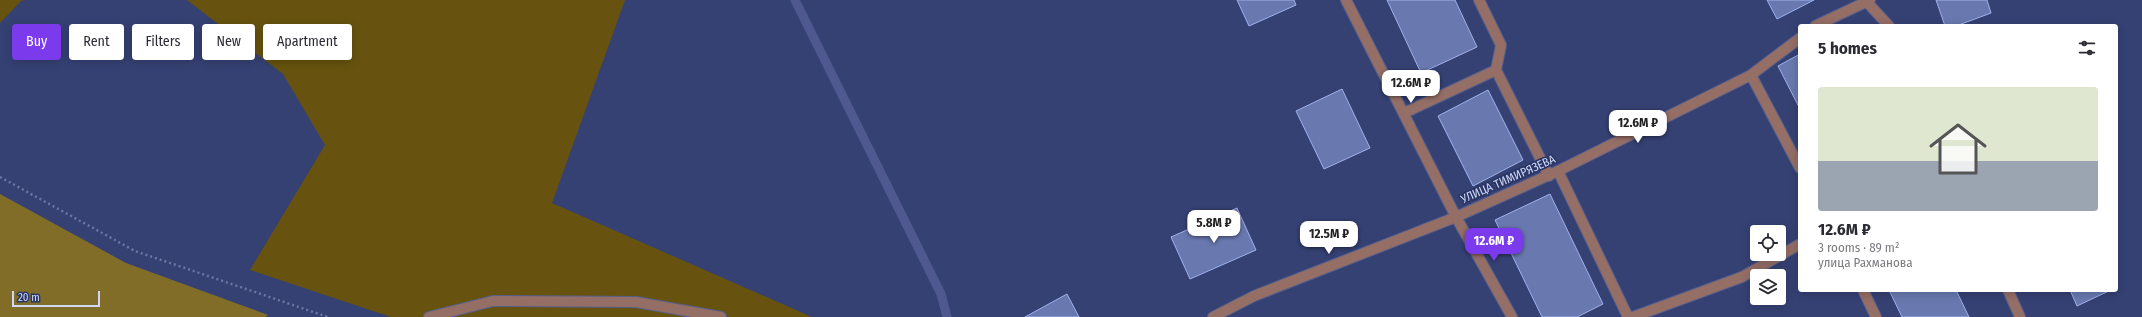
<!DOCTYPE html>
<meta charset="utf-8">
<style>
body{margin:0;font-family:"Fira Sans Condensed",sans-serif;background:#f7f7f7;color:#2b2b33;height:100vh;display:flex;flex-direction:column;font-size:15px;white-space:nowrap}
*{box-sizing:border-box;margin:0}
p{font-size:13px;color:#7c7c81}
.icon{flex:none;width:22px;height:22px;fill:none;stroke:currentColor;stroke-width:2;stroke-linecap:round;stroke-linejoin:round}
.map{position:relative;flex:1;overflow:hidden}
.drawer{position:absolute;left:1798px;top:24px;width:320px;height:268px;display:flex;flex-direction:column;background:#fff;border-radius:4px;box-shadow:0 2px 10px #0003}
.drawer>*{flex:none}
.hud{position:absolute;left:12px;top:24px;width:380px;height:36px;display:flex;gap:8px}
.controls{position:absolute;left:1750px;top:225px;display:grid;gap:8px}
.controls a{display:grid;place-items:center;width:36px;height:36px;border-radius:4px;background:#fff;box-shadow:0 2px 10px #0003;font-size:20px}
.scale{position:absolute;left:12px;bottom:10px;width:88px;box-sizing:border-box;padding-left:4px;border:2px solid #cfd9f7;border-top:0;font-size:11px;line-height:14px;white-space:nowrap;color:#cfd9f7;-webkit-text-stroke:3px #2b3667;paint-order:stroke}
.price{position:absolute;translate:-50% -34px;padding:0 9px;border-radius:8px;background:#fff;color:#222;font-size:13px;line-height:26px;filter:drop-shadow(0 1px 2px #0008)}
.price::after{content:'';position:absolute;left:50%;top:24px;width:12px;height:9px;margin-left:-6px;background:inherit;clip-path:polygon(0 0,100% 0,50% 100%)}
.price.active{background:#7c3aed;color:#fff}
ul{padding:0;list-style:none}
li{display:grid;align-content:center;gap:8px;height:212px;padding:0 20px}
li+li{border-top:1px solid #e1e1e2}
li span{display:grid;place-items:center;height:124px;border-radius:4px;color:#555}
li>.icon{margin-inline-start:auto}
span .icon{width:72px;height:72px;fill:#fffc;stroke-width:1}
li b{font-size:17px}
h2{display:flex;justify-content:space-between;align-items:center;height:48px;padding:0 20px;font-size:17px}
.chip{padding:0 14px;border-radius:4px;background:#fff;box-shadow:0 2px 10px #0003;font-size:14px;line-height:36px}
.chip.active{background:#7c3aed;color:#fff}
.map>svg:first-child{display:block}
</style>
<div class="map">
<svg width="2142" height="317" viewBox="0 0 2142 317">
<rect width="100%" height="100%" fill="#354173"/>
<path fill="#67530f" d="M0 0H25L21 1 0 23Z
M187 0H625L552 203 812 317H391L250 270 325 145 283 74Z"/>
<path fill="#826d28" d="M0 194 126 263 268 315 265 317H0Z"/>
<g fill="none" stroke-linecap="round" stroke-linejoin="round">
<path stroke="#50598f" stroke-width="9" d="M795 0 941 294 947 317"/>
</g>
<path fill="#6979af" stroke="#a0b1eb" d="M1237 0H1294L1296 5 1249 26Z
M1387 0H1455L1477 47 1421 73Z
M1767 0H1814L1777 19Z
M1936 0H1987L1991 13 1956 26H1945Z
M1800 54V109L1778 66Z
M1342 89 1370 148 1324 169 1296 111Z
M1488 90 1523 160 1473 186 1438 116Z
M1550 194 1603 304 1577 317H1542L1495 220Z
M1237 208 1256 250 1190 279 1171 237Z
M1889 290H1956L1969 317H1902Z
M2070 290H2111L2077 306Z
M1067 294 1079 317H1025Z"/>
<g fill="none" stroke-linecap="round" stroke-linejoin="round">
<defs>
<path id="minor" d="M1346 0 1456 217 1512 317
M1479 0 1501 45 1496 70 1549 176
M1865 0 1889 26
M1815 26 1870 0
M1751 75 1800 168
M1404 113 1496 70
M1558 171 1628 317
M1863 290 1876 317
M2008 290 2020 317
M429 317 493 301 636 302 721 317
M1213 317 1254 296 1456 217 1558 171 1751 75 1800 38
M1633 317 1742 277 1800 244"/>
</defs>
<use href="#minor" stroke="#545f8d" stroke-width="12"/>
<path stroke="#6b76a1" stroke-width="2.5" stroke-dasharray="2 3" stroke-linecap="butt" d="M0 177 135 251 328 317"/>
<use href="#minor" stroke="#956e66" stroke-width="10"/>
</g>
<g text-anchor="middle" stroke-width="3.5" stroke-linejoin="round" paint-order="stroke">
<g font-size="12" fill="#cfd9f7" stroke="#2b3667">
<text transform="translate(1508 179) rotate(-24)" y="4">УЛИЦА ТИМИРЯЗЕВА</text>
</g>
</g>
</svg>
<div class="controls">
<a><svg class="icon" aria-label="locate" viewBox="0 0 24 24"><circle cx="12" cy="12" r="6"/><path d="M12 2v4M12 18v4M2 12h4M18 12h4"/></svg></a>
<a><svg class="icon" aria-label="layers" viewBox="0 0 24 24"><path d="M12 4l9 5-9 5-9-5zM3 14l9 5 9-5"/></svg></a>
</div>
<div class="scale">20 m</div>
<b class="price" style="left:1411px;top:104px">12.6M ₽</b>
<b class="price" style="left:1638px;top:144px">12.6M ₽</b>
<b class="price" style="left:1214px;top:244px">5.8M ₽</b>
<b class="price" style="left:1329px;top:255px">12.5M ₽</b>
<b class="price active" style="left:1494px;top:262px">12.6M ₽</b>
<div class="hud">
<a class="chip active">Buy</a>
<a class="chip">Rent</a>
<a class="chip">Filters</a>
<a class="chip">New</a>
<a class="chip">Apartment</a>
</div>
<section class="drawer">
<h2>5 homes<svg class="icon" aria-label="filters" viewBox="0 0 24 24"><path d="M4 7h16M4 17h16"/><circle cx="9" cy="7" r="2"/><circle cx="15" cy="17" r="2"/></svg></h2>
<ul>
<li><span style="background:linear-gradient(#dfe7d0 60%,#9aa5b1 0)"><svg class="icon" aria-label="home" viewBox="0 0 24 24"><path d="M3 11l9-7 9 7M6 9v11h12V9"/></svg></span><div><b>12.6M ₽</b><p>3 rooms · 89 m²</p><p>улица Рахманова</p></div></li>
</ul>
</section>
</div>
